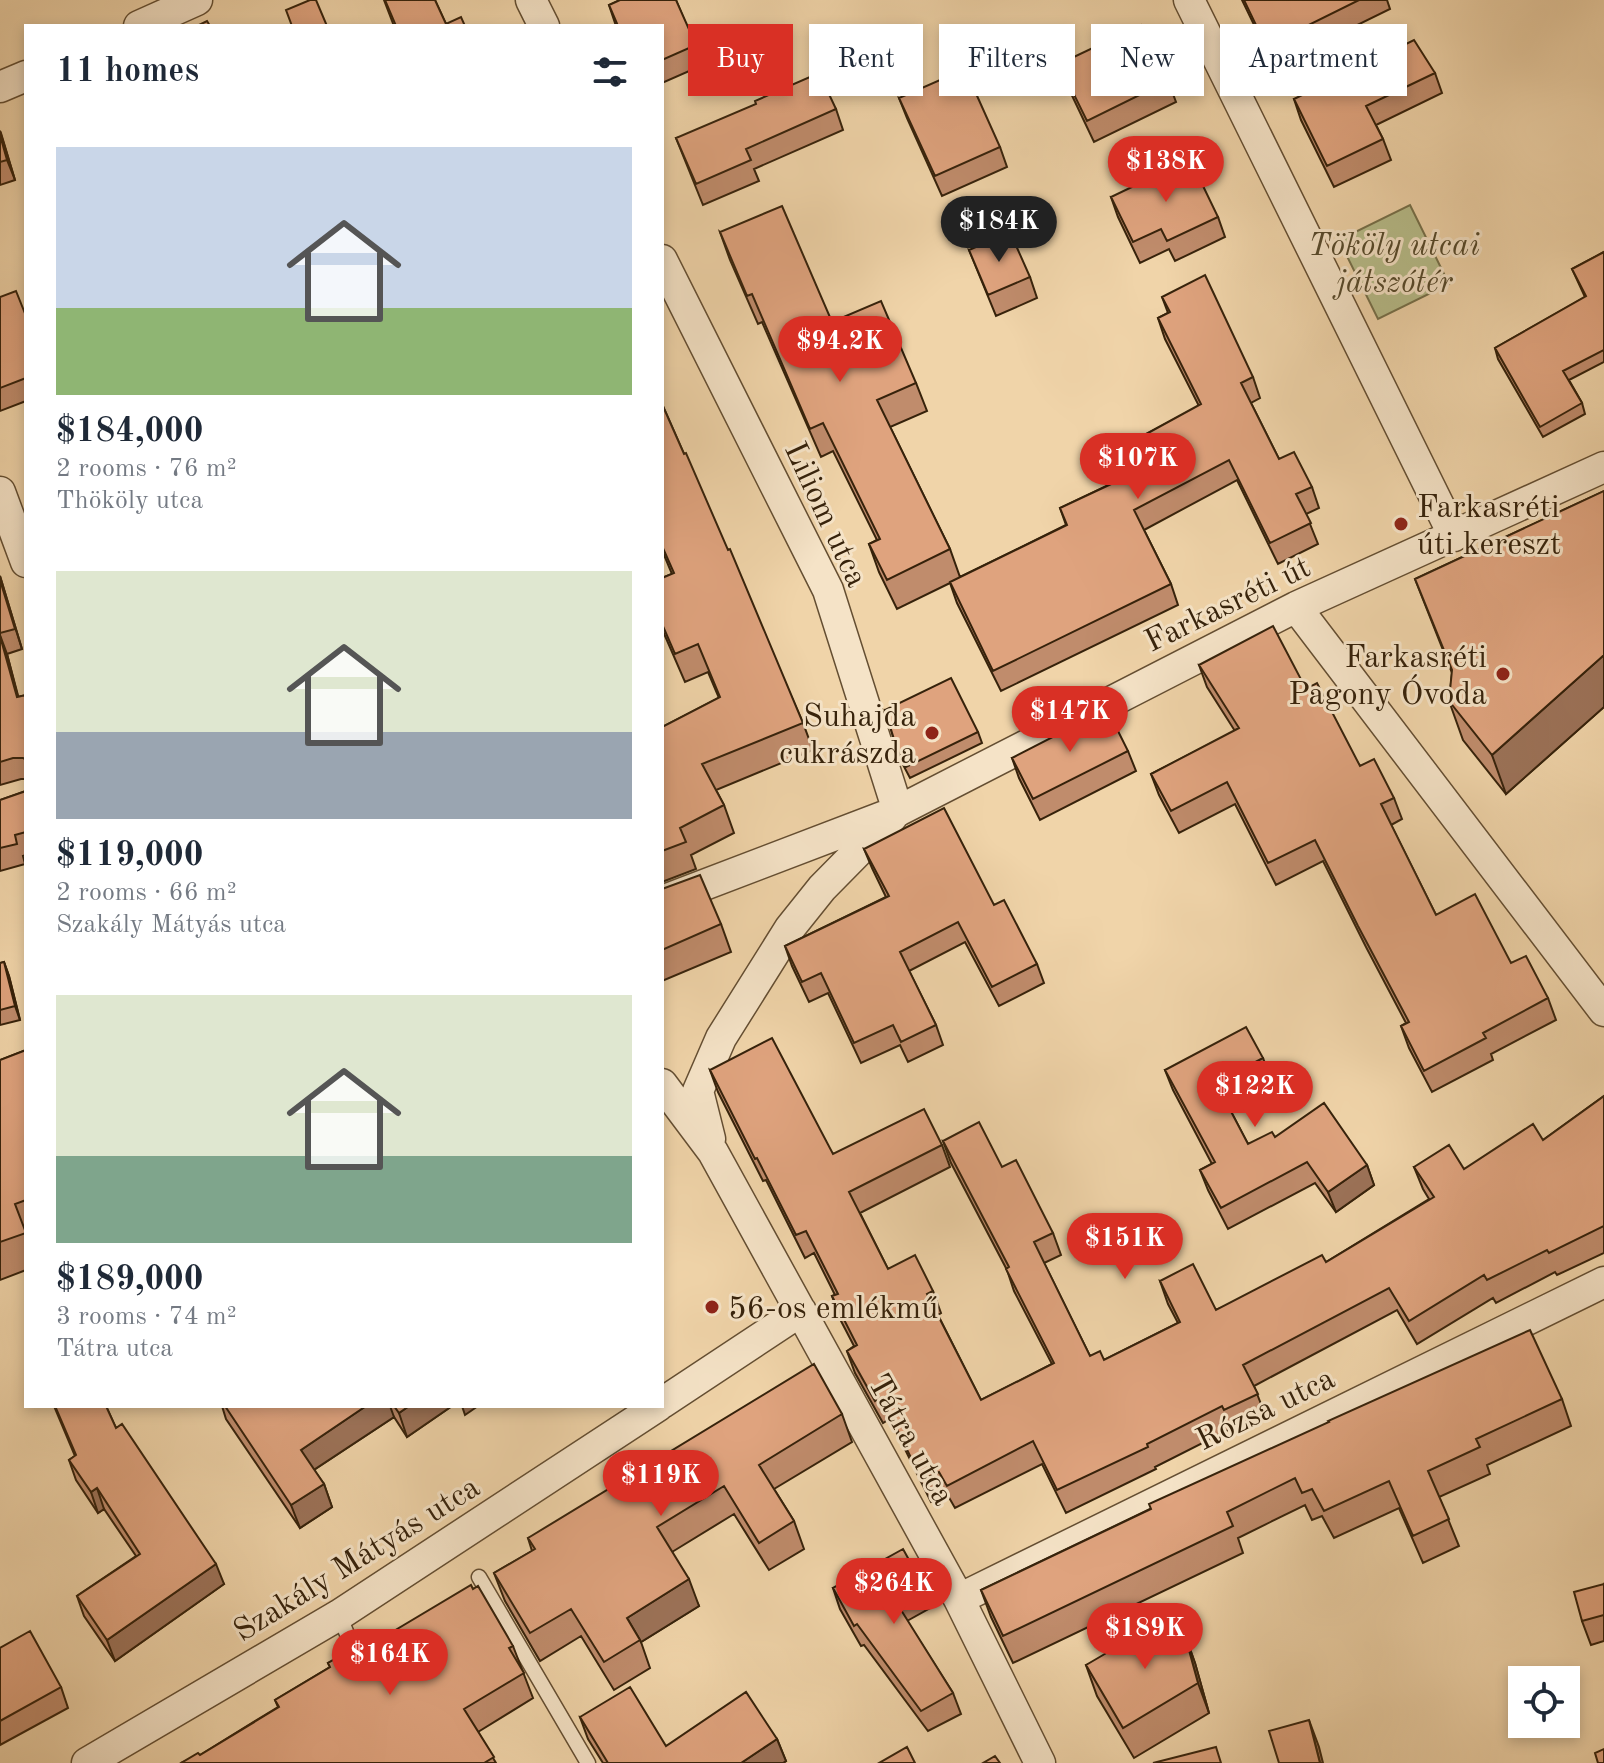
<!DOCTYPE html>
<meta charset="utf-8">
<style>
body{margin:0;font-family:"Old Standard TT",serif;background:#f6f6f7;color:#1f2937;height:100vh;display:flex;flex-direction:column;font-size:30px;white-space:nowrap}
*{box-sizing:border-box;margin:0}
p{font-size:26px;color:#747a83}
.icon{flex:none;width:44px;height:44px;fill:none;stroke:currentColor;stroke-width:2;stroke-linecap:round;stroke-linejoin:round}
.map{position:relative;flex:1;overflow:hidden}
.sheet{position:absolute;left:24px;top:24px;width:640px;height:1384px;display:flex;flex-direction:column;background:#fff;border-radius:0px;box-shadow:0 4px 12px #0003}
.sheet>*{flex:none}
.guide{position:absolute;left:688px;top:24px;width:760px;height:72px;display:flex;gap:16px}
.buttons{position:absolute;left:1508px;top:1666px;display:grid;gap:16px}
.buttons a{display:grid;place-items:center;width:72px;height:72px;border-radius:0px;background:#fff;box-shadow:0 4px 12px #0003;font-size:40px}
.price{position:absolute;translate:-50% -68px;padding:0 18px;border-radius:28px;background:#d93025;color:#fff;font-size:26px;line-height:52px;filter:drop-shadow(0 2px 4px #0008)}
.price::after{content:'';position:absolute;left:50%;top:48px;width:24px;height:18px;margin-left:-12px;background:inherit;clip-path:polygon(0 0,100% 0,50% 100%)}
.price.selected{background:#222;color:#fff}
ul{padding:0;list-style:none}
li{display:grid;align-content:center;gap:16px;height:424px;padding:0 32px}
li span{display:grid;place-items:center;height:248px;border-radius:0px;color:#555}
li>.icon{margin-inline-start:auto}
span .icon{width:144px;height:144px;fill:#fffc;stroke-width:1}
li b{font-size:34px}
h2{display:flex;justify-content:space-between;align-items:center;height:96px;padding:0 32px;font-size:34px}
.chip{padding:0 28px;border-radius:0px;background:#fff;box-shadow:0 4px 12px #0003;font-size:28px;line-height:72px}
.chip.selected{background:#d93025;color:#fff}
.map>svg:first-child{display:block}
</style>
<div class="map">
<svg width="1604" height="1763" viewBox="0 0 1604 1763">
<rect width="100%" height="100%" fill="#f0d4a9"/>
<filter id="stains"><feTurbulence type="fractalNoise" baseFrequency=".0025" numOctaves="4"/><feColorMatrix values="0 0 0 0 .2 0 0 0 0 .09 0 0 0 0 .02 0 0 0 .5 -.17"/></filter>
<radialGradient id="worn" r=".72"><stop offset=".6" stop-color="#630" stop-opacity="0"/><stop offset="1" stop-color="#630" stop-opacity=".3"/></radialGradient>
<path fill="#b7bd8a" stroke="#76704a" stroke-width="2" d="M1410 205 1449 284 1378 319 1339 240Z"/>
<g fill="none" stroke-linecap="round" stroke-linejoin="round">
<defs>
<path id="lane" d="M479 1577 588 1763
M339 1615 355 1653"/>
<path id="street" d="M531 0 544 26
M1189 0 1454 536
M139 26 197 0
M0 87 26 76
M662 260 828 590 898 811
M0 492 26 562
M1296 607 1604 1011
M662 901 898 811 1296 607 1604 467
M662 1084 713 1152 959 1599 1040 1763
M710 1139 698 1091 721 1038 790 928 822 888 892 817
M662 1403 801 1311
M959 1599 1604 1282
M87 1763 339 1615 658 1406"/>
</defs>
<use href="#lane" stroke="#644e32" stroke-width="17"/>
<use href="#street" stroke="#644e32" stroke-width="33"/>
<use href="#lane" stroke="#f5e3c7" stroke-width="14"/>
<use href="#street" stroke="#f5e3c7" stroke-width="30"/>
</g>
<path fill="#c08c6c" stroke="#36220b" stroke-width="2" d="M384 0H435L446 24 465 26H394Z
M620 0H676L703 65 662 83V26H616L609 5Z
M1242 0H1387L1390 9 1274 66Z
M1059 64 1168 81 1176 102 1094 142 1067 85Z
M1435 73 1442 93 1376 125 1383 139 1391 160 1334 187 1301 120 1294 99Z
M899 98 1000 147 1007 167 942 196 907 118Z
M836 109 843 130 754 169 759 181 703 205 676 138Z
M0 131 15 180 0 185Z
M1111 197 1218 217 1225 237 1175 261 1169 249 1140 263 1118 217Z
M720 232 832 322 916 383 927 411 890 427 950 549 960 577 1066 525 1060 508 1136 472 1126 445 1199 406 1165 339 1158 318 1168 313 1162 297 1253 377 1260 398 1251 403 1279 459 1312 487 1319 508 1306 514 1318 544 1278 564 1237 480 1144 530 1171 584 1178 605 1001 691 957 603 950 583 897 609 879 572 869 544 877 540 833 451 821 457 762 322 758 324 730 260Z
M969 250 1030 277 1037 298 996 316Z
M1604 252V362L1569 380 1582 403 1585 414 1543 437 1498 359 1495 348 1585 297 1572 269Z
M0 297 26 316V401L0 411Z
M662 404 803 723 813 750 716 790 724 805 734 833 691 855 696 869 662 882V727L719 698 708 672 685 682 662 629V578L672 574 662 550Z
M1604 491V707L1506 794 1463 740 1449 701 1452 673 1415 579Z
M0 576 22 649 7 654 18 697 26 695V779H21L0 785Z
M1199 665 1306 689 1360 766 1394 798 1402 819 1391 825 1436 915 1511 963 1548 998 1556 1020 1491 1054 1493 1060 1432 1092 1409 1048 1401 1026 1406 1023 1366 947 1323 861 1276 885 1235 804 1179 833 1159 795 1151 774 1235 731 1207 687Z
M885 710 978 732 982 743 910 778 900 759Z
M1128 751 1136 771 1040 820 1019 778 1012 758Z
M26 791V855L23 856 25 864 0 871V800Z
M864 849 994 905 1037 964 1044 983 999 1006 965 942 909 971 936 1025 943 1045 908 1062 900 1045 861 1063 828 993 809 1002 792 966 785 946 886 897 872 868Z
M662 889 721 924 731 952 662 981Z
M4 962 9 976 20 1020 0 1025V963Z
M26 1050V1270L0 1280V1060Z
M1263 1058 1271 1078 1226 1102 1248 1144 1275 1137 1367 1165 1374 1185 1336 1212 1315 1183 1228 1229 1208 1190 1200 1170 1212 1164 1173 1090 1165 1070Z
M710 1070 833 1154 942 1145 950 1167 860 1213 888 1269 933 1291 941 1313 938 1315 981 1400 1052 1364 1014 1291 1007 1270 951 1163 943 1141 1002 1167 1053 1233 1061 1255 1044 1263 1090 1356 1104 1360 1178 1323 1168 1304 1160 1281 1216 1310 1326 1262 1429 1199 1423 1189 1414 1167 1464 1169 1543 1140 1604 1096V1253L1557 1275 1555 1272 1496 1303 1493 1298 1417 1344 1397 1310 1254 1386 1266 1417 1232 1433 1230 1429 1155 1467 1156 1469 1066 1513 1042 1464 955 1508 947 1494 931 1502 892 1423 890 1424 888 1420 883 1423 855 1373 847 1351 854 1346 840 1319 832 1296 835 1295 814 1253 805 1258 766 1180 763 1181 718 1092Z
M1562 1399 1571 1426 1487 1465 1490 1474 1439 1497 1459 1546 1423 1563 1399 1508 1334 1538 1322 1516 1312 1520 1305 1505 1238 1538 1243 1553 1013 1663 991 1617 981 1590 1150 1509Z
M54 1406H106L116 1428 224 1584 115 1661 84 1616 77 1596 136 1556 104 1509 98 1513 76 1480 69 1460 75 1456Z
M222 1406H452L407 1437 394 1417 314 1470 324 1484 332 1507 300 1528 226 1419Z
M842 1414 852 1442 774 1489 794 1521 804 1549 769 1570 734 1514 672 1552 699 1606 641 1642 650 1668 614 1690 581 1636 540 1661 505 1601 494 1573 532 1551 528 1538Z
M1604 1584V1641L1591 1645 1582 1621Z
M924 1587 932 1607 907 1621 953 1693 961 1714 928 1731 864 1645 861 1646 840 1609 833 1588Z
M1184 1632 1195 1663 1209 1713 1134 1758 1097 1696 1086 1665Z
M513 1646 533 1698 478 1732 496 1763H181L200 1755 278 1707 275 1700 330 1667 328 1663 367 1647Z
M0 1648 61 1687 68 1708 0 1745Z
M580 1717 666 1746 777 1739 786 1761 783 1763H603L588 1739Z"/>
<path fill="#9c7258" stroke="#36220b" stroke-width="2" d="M0 131 1 133 15 180 7 160 0 135Z
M0 576 22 649 0 580Z
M0 635 7 654 24 718 17 697Z
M1604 655V707L1506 794 1492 755Z
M4 962 9 976 20 1020 15 1006Z
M1367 1165 1374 1185 1336 1212 1328 1192Z
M366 1406H390L394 1417 309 1473 301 1450Z
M409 1406H452L407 1437 399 1413Z
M462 1406H478L465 1415Z
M324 1484 332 1507 300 1528 291 1505Z
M97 1488 104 1509 98 1513 91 1492Z
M216 1564 224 1584 115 1661 107 1640Z
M689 1579 699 1606 641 1642 627 1618Z
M1184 1632 1195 1663 1209 1713 1198 1683Z
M1309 1720 1319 1747 1323 1763H1320Z
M777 1739 786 1761 783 1763H741Z"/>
<path fill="#dfa37e" stroke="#36220b" stroke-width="2" d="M310 0H316L327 26H292L286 10Z
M385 0H435L446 24 461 17 465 26H396Z
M620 0H676L696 45 662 60V26H618L609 5Z
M1244 0H1359L1266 46Z
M207 21 210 26H197Z
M1141 25 1168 81 1087 121 1059 64Z
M1414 40 1435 73 1366 106 1383 139 1327 166 1294 99Z
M965 69 1000 147 935 176 899 98Z
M819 73 836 109 746 149 751 160 696 184 676 138 756 104 755 101Z
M0 135 7 160 0 162Z
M1190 159 1218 217 1167 241 1161 229 1133 242 1111 197Z
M782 206 832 322 881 301 916 383 877 400 950 549 887 580 869 544 880 539 823 423 810 429 752 294 747 296 720 232Z
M1010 232 1030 277 988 295 969 250Z
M1604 252V350L1563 371 1582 403 1540 427 1495 348 1586 296 1572 269Z
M1205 275 1253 377 1241 383 1279 459 1294 452 1312 487 1296 494 1311 523 1270 543 1229 460 1134 510 1171 584 993 671 950 582 1067 525 1060 508 1139 471 1126 445 1201 404 1158 318 1170 312 1162 297Z
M16 291 26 316V378L0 388V297Z
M662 404 684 454 686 453 728 550 730 549 803 723 702 764 724 805 680 828 686 842 662 851V727L720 697 698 644 675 654 662 624V578L674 573 662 546Z
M1604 491V655L1492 755 1449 701 1452 670 1415 579Z
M0 580 15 629 0 633Z
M1273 626 1306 689 1317 683 1360 766 1374 759 1394 798 1381 804 1436 915 1475 894 1511 963 1526 956 1548 998 1483 1033 1486 1038 1424 1071 1401 1026 1409 1022 1358 926 1315 840 1268 863 1227 782 1171 811 1151 774 1239 728 1199 665Z
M0 636 17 697 26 695V760L23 758H13L0 762Z
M951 678 978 732 906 767 897 749 885 710Z
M1107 709 1128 751 1033 799 1012 758Z
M26 791V832L15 835 17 844 0 848V800Z
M944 808 994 905 1004 900 1037 964 992 987 958 922 900 952 936 1025 901 1042 893 1025 854 1043 821 973 802 982 785 946 889 896 864 849Z
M700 875 721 924 662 950V889Z
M4 962 15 1006 0 1010V963Z
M1246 1027 1263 1058 1216 1083 1248 1144 1272 1132 1275 1137 1324 1103 1367 1165 1328 1192 1307 1162 1221 1208 1200 1170 1215 1162 1165 1070Z
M772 1038 833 1154 924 1109 942 1145 849 1192 888 1269 915 1255 933 1291 927 1294 981 1400 1054 1363 1006 1269 1009 1267 943 1141 979 1122 1002 1167 1016 1160 1053 1233 1034 1242 1090 1356 1100 1351 1104 1360 1180 1322 1160 1281 1193 1264 1216 1310 1322 1255 1326 1262 1434 1197 1414 1167 1449 1145 1464 1169 1533 1124 1543 1140 1604 1096V1226L1549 1253 1547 1250 1487 1280 1484 1275 1409 1321 1389 1288 1243 1365 1258 1394 1224 1410 1222 1406 1147 1444 1148 1447 1057 1490 1033 1441 947 1486 939 1472 922 1480 883 1401 882 1402 880 1398 875 1401 847 1351 857 1345 832 1296 838 1294 806 1231 796 1235 757 1158 755 1159 710 1070Z
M26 1050V1200L15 1204 26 1233 0 1242V1060Z
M1530 1330 1562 1399 1476 1439 1480 1447 1428 1471 1449 1519 1413 1536 1389 1481 1324 1511 1312 1489 1302 1493 1295 1478 1227 1512 1233 1526 1003 1636 981 1590 1151 1509 1149 1504 1329 1422 1328 1421Z
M814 1364 842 1414 759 1465 794 1521 759 1543 724 1486 657 1527 689 1579 627 1618 640 1640 604 1662 571 1609 530 1633 494 1573 535 1549 528 1538Z
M55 1406H106L116 1428 122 1424 216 1564 107 1640 77 1596 140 1554 97 1488 91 1492 69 1460 76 1455Z
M225 1406H366L301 1450 324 1484 291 1505Z
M394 1406H409L399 1413Z
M903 1549 924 1587 896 1602 953 1693 921 1711 857 1624 854 1626 833 1588Z
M1604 1584V1615L1582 1621 1574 1592Z
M471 1585 473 1589 478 1586 513 1646 509 1648 524 1673 464 1709 494 1757 484 1763H181L198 1753 200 1755 279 1707 275 1700 330 1667 328 1663 364 1642 367 1647Z
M1173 1614 1184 1632 1198 1683 1123 1728 1086 1665Z
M30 1631 61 1687 0 1721V1648Z
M630 1687 666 1746 746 1692 777 1739 741 1763H608L580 1717Z
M1309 1720 1320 1763H1279L1269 1731Z
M907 1747 915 1763H879Z
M1216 1747 1221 1763H1153Z
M1604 1749V1763H1598L1595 1753Z
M995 1756 1000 1763H983Z"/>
<g fill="#8f2418" stroke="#f5e3c7" stroke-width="3">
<circle cx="1401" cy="524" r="8"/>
<circle cx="1503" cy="674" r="8"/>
<circle cx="932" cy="733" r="8"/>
<circle cx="712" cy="1307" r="8"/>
</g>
<g text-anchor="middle" stroke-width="6" stroke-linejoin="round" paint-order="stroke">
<g font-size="32" font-style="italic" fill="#56492b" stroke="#f5e3c7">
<text x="1394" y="255">Tököly utcai<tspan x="1394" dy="37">játszótér</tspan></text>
</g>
<g font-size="32" fill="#36220b" stroke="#f5e3c7" text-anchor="start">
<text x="1417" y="517">Farkasréti<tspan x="1417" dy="37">úti kereszt</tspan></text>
<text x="1487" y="667" text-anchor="end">Farkasréti<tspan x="1487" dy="37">Pagony Óvoda</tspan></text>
<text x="916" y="726" text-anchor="end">Suhajda<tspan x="916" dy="37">cukrászda</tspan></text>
<text x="728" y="1318">56-os emlékmű</text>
</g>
<g font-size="32" fill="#36220b" stroke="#f5e3c7">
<text transform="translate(827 514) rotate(65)" y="11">Liliom utca</text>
<text transform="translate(1227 603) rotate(-26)" y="11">Farkasréti út</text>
<text transform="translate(1265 1408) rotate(-26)" y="11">Rózsa utca</text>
<text transform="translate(912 1439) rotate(61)" y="11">Tátra utca</text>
<text transform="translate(356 1558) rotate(-32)" y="11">Szakály Mátyás utca</text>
</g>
</g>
<rect width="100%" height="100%" filter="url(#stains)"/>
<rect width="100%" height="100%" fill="url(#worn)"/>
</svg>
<div class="buttons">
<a><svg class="icon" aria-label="locate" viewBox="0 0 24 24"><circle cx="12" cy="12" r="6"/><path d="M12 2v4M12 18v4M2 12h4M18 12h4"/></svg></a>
</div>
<b class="price" style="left:1166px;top:204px">$138K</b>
<b class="price selected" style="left:999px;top:264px">$184K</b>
<b class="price" style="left:840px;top:384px">$94.2K</b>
<b class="price" style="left:1138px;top:501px">$107K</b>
<b class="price" style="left:1070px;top:754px">$147K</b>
<b class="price" style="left:1255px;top:1129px">$122K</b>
<b class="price" style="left:1125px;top:1281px">$151K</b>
<b class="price" style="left:661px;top:1518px">$119K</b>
<b class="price" style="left:894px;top:1626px">$264K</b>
<b class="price" style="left:1145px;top:1671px">$189K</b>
<b class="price" style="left:390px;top:1697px">$164K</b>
<div class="guide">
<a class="chip selected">Buy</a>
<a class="chip">Rent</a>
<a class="chip">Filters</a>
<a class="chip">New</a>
<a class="chip">Apartment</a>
</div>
<section class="sheet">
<h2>11 homes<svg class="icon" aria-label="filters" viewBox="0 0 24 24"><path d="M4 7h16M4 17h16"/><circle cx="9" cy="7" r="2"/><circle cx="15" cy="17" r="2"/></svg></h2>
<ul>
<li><span style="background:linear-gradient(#c9d6e8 65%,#8fb573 0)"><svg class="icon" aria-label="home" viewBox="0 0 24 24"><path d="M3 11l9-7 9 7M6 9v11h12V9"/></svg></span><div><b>$184,000</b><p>2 rooms · 76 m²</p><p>Thököly utca</p></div></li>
<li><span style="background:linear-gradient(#dfe7d0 65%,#9aa5b1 0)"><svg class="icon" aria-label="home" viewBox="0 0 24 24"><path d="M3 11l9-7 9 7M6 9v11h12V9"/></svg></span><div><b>$119,000</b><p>2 rooms · 66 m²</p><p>Szakály Mátyás utca</p></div></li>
<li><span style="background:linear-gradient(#dfe7d0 65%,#7fa58c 0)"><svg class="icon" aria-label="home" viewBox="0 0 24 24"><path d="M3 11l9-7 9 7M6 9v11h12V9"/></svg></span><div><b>$189,000</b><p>3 rooms · 74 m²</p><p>Tátra utca</p></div></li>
</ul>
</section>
</div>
